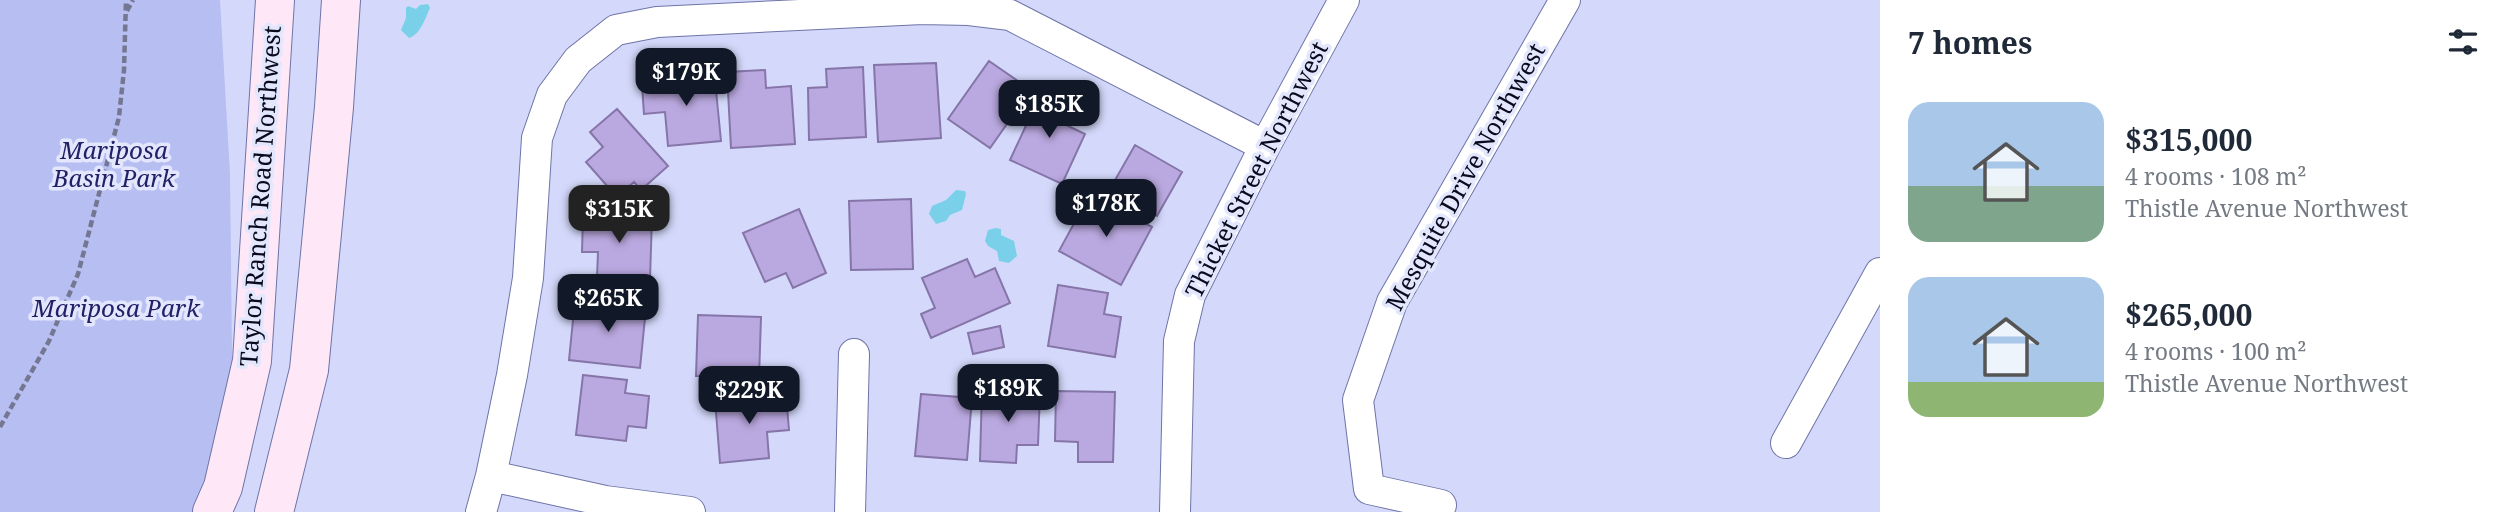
<!DOCTYPE html>
<meta charset="utf-8">
<style>
body{margin:0;font-family:"Noto Serif",serif;background:#f6f6f7;color:#1f2937;height:100vh;display:flex;flex-direction:column;font-size:26px;white-space:nowrap}
*{box-sizing:border-box;margin:0}
p{font-size:23px;color:#747a83}
.icon{flex:none;width:38px;height:38px;fill:none;stroke:currentColor;stroke-width:2;stroke-linecap:round;stroke-linejoin:round}
.map{position:relative;flex:1;overflow:hidden}
.side{display:flex;flex-direction:column;background:#fff;width:630px}
.side>*{flex:none}
.price{position:absolute;translate:-50% -60px;padding:0 16px;border-radius:14px;background:#111827;color:#fff;font-size:23px;line-height:46px;filter:drop-shadow(0 2px 4px #0008)}
.price::after{content:'';position:absolute;left:50%;top:42px;width:21px;height:16px;margin-left:-10px;background:inherit;clip-path:polygon(0 0,100% 0,50% 100%)}
.price.current{background:#222;color:#fff}
ul{padding:0;list-style:none}
li{display:flex;align-items:center;gap:21px;height:175px;padding:0 28px}
li span{display:grid;place-items:center;flex:none;width:196px;height:140px;border-radius:21px;color:#555}
li>.icon{margin-inline-start:auto}
span .icon{width:84px;height:84px;fill:#fffc;stroke-width:1}
li b{font-size:30px}
h2{display:flex;justify-content:space-between;align-items:center;height:84px;padding:0 28px;font-size:30px}
main{display:flex;flex:1;min-height:0}
.map>svg:first-child{display:block}
</style>
<main>
<div class="map">
<svg width="1880" height="512" viewBox="0 0 1880 512">
<rect width="100%" height="100%" fill="#d4d9fb"/>
<path fill="#b7bef1" d="M0 0H220L230 174 233 445 206 512H0Z"/>
<path fill="#7ad0e8" d="M428 4 430 8C425 19 420 35 409 38L401 30 406 18V8L408 6 416 9 420 5Z
M956 190 965 191 966 194 962 210 950 215 946 221 936 224 929 214 932 206 946 200Z
M995 228 1001 229V235L1014 241 1017 256 1009 263 999 261 997 251 988 246 985 241 988 230Z"/>
<path fill="#baa9e0" stroke="#8575a8" stroke-width="2" d="M989 61 1031 90 990 148 948 119Z
M936 63 941 138 878 142 874 65Z
M863 67 866 137 809 140 808 88 827 87 826 69Z
M714 70 721 141 668 146 665 112 644 114 642 85 679 81 678 74Z
M765 70 766 88 791 86 795 144 731 148 727 72Z
M1041 93 1073 108 1066 125 1085 134 1062 184 1010 160Z
M617 109 668 166 641 190 634 182 617 197 586 162 603 147 590 132Z
M1135 145 1182 172 1157 216 1110 189Z
M1090 194 1152 227 1121 285 1059 251Z
M911 199 913 269 851 270 849 201Z
M799 209 826 273 793 288 786 273 765 282 743 233Z
M583 215 652 217 650 279 597 277 598 252H582Z
M967 259 975 277 995 268 1010 303 931 338 921 314 935 308 922 278Z
M1058 285 1108 293 1104 314 1121 317 1115 357 1048 346Z
M575 300 646 308 640 368 569 360Z
M698 315 761 317 759 378 696 376Z
M1000 326 1004 347 973 354 968 333Z
M583 375 627 380 625 393 649 396 646 428 628 426 626 441 576 435Z
M982 390 1040 392 1038 445H1017L1016 463 980 461Z
M1056 391 1115 392 1113 462H1078V442L1055 441Z
M921 394 972 398 967 460 915 456Z
M786 395 789 430 767 432 769 458 720 463 715 400Z"/>
<g fill="none" stroke-linecap="round" stroke-linejoin="round">
<defs>
<path id="street" d="M1786 443 1880 273
M491 476 605 501 690 512
M1441 505 1369 489 1358 400 1392 302 1565 0
M481 512 491 476 512 375 528 278 537 138 552 95 578 60 616 30 657 22 922 9 969 10 1010 15 1265 146
M850 512 854 354
M1175 512 1179 341 1190 295 1265 146 1344 0"/>
<path id="secondary" d="M212 512 223 487 252 361 275 0
M274 512 309 370 334 107 341 0"/>
</defs>
<use href="#street" stroke="#6e74a7" stroke-width="32"/>
<use href="#secondary" stroke="#6e74a7" stroke-width="40"/>
<path stroke="#747792" stroke-width="4.5" stroke-dasharray="7 3.5" stroke-linecap="butt" d="M127 11 133 0
M0 427 49 341 78 274 119 117 124 70 126 0"/>
<use href="#street" stroke="#fff" stroke-width="30"/>
<use href="#secondary" stroke="#fee8f7" stroke-width="38"/>
</g>
<g text-anchor="middle" stroke-width="7" stroke-linejoin="round" paint-order="stroke">
<g font-size="24" font-style="italic" fill="#242067" stroke="#e3e7fe">
<text x="114" y="159">Mariposa<tspan x="114" dy="28">Basin Park</tspan></text>
<text x="116" y="317">Mariposa Park</text>
</g>
<g font-size="24" fill="#090a1d" stroke="#e3e7fe">
<text transform="translate(1257 170) rotate(-63)" y="8">Thicket Street Northwest</text>
<text transform="translate(1466 177) rotate(-61)" y="8">Mesquite Drive Northwest</text>
<text transform="translate(261 196) rotate(-86)" y="8">Taylor Ranch Road Northwest</text>
</g>
</g>
</svg>
<b class="price" style="left:686px;top:108px">$179K</b>
<b class="price" style="left:1049px;top:140px">$185K</b>
<b class="price" style="left:1106px;top:239px">$178K</b>
<b class="price current" style="left:619px;top:245px">$315K</b>
<b class="price" style="left:608px;top:334px">$265K</b>
<b class="price" style="left:1008px;top:424px">$189K</b>
<b class="price" style="left:749px;top:426px">$229K</b>
</div>
<section class="side">
<h2>7 homes<svg class="icon" aria-label="filters" viewBox="0 0 24 24"><path d="M4 7h16M4 17h16"/><circle cx="9" cy="7" r="2"/><circle cx="15" cy="17" r="2"/></svg></h2>
<ul>
<li><span style="background:linear-gradient(#a9c7e8 60%,#7fa58c 0)"><svg class="icon" aria-label="home" viewBox="0 0 24 24"><path d="M3 11l9-7 9 7M6 9v11h12V9"/></svg></span><div><b>$315,000</b><p>4 rooms · 108 m²</p><p>Thistle Avenue Northwest</p></div></li>
<li><span style="background:linear-gradient(#a9c7e8 75%,#8fb573 0)"><svg class="icon" aria-label="home" viewBox="0 0 24 24"><path d="M3 11l9-7 9 7M6 9v11h12V9"/></svg></span><div><b>$265,000</b><p>4 rooms · 100 m²</p><p>Thistle Avenue Northwest</p></div></li>
</ul>
</section>
</main>
